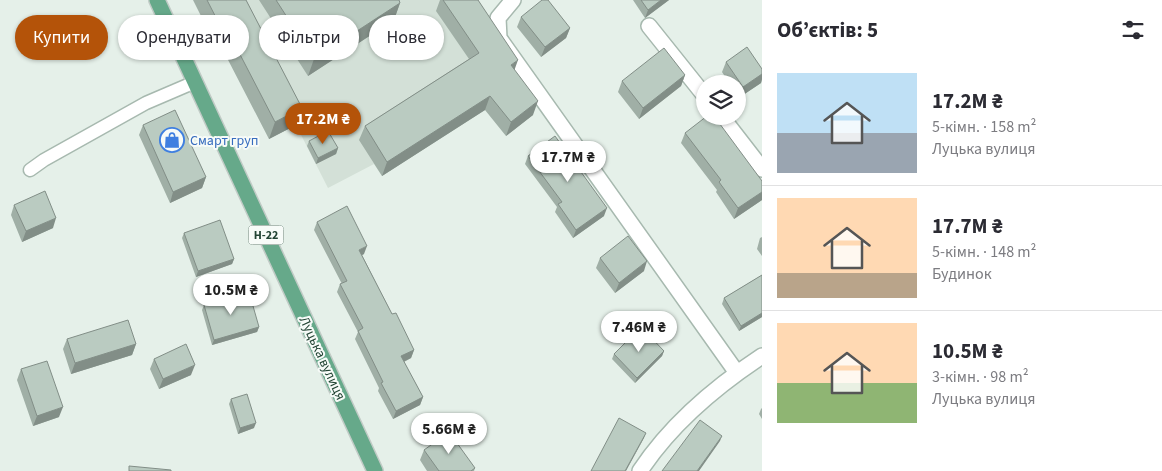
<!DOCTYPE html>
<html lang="uk">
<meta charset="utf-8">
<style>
body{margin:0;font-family:"Source Sans 3",sans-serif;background:#f7f7f7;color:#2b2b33;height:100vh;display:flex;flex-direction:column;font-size:19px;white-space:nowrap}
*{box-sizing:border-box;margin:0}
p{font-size:16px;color:#7c7c81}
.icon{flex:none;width:28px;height:28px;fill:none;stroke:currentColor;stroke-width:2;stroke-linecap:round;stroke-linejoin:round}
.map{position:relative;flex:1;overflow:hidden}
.drawer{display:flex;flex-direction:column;background:#fff;width:400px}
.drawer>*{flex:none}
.hud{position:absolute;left:15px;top:15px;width:475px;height:45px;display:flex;gap:10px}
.buttons{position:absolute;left:696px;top:75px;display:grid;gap:10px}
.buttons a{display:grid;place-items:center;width:50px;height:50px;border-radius:50%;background:#fff;box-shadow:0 1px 4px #0004;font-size:25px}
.price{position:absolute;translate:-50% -42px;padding:0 11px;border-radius:18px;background:#fff;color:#222;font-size:16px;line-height:32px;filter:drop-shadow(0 1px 2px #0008)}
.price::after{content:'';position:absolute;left:50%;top:30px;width:15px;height:11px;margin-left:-8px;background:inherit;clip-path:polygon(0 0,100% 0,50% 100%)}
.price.current{background:#b45309;color:#fff}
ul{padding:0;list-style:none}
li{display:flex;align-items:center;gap:15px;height:125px;padding:0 15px}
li+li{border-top:1px solid #e1e1e2}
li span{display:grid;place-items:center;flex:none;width:140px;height:100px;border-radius:0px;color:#555}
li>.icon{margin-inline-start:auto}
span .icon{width:60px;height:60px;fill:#fffc;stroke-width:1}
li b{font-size:21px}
h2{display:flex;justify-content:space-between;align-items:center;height:60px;padding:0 15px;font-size:21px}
.tag{padding:0 18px;border-radius:22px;background:#fff;box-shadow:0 1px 4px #0004;font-size:18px;line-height:45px}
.tag.current{background:#b45309;color:#fff}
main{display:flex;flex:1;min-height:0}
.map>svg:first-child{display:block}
</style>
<main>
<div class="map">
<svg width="762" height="471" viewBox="0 0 762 471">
<rect width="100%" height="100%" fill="#e5f0e9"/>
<path fill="#d3e0d7" d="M238 0H463L513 74 453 114 460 125 382 176 374 164 328 188 296 125 269 139 227 56 222 58 206 26Z"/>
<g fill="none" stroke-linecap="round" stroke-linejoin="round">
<defs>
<path id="lane" d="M30 170 44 160 146 103 195 82"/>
<path id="street" d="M513 0 498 18 499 38 737 373
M649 26 705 96
M721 116 762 169
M640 471C671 424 715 387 762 356"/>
<path id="primary" d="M157 0 375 471"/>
</defs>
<use href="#lane" stroke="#a7b9af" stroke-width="15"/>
<use href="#street" stroke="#a7b9af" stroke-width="18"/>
<use href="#primary" stroke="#c1cbc6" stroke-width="18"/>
<use href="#lane" stroke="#fff" stroke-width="12"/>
<use href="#street" stroke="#fff" stroke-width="15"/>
<use href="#primary" stroke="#66a98a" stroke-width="15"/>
</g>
<path fill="#a0afa6" d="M193 0H246L302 108 296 125 269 139 226 56 222 58Z
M259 0H399L400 3 394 20 308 76Z
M440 0H478L514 69 533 115 506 136 485 110 382 176 359 140 365 126 469 59 436 11Z
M633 0H669L645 18Z
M521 17 570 28 566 38 541 57 517 27Z
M726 62 762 69V79L761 83 740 97 738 94V84H730L722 72Z
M685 75 681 86 639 119 618 92 622 81Z
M143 125 206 177 202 188 170 203 139 135Z
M685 133 762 181V200L734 219 716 192 717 190 681 143Z
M309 141 338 148 336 154 316 164 307 146Z
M528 156 604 216 573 238 555 212 557 207 525 164Z
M14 205 53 228 22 242 11 215Z
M317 222 364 254 362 255 392 314 414 350 411 358 404 362 423 397 420 405 393 419 378 391 379 388 355 339 358 332 337 292 340 284H342L314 230Z
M184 233 234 259 232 264 196 277 182 238Z
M762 237V256L757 249 760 238Z
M600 258 644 271 615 293 596 268Z
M762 275V317L739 331 722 304 724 298Z
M204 305 259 327 257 332 212 345 202 310Z
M67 339 136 344 132 355 71 374 63 349Z
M664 351 662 356 635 383 612 359 614 354Z
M154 359 191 375 159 389 150 369Z
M21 369 59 417 33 426 17 380Z
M231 399 254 428 238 434 229 404Z
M762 408V419L759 414 761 409Z
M424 450 475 468 474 471H427L420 460Z"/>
<path fill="#828e87" d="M661 0H669L645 18 648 10Z
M400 3 394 20 308 76 314 59Z
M570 28 566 38 541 57 545 47Z
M232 39 226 56 222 58 228 41Z
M518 60 513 74 511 65Z
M762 74V79L761 83 740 97 743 87Z
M685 75 681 86 639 119 643 108Z
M490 96 485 110 382 176 387 162Z
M538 101 533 115 506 136 511 122Z
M302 108 296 125 269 139 275 122Z
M338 148 336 154 316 164 318 158Z
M206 177 202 188 170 203 173 192Z
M762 192V200L734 219 738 208Z
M607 208 604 216 573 238 576 230Z
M56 218 53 228 22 242 26 231Z
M367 246 364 254 356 258 359 250Z
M234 259 232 264 196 277 198 271Z
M647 261 644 271 615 293 619 283Z
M762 313V317L739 331 741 326Z
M259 327 257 332 212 345 214 340Z
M136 344 132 355 71 374 75 363Z
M414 350 411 358 399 364 401 356Z
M664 351 662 356 635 383 637 378Z
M195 365 191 375 159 389 163 379Z
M423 397 420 405 393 419 396 411Z
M63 407 59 417 33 426 37 416Z
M256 423 254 428 238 434 240 428Z
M646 433 644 438 626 471H625Z
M722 436 720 441 699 471H697Z"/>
<path fill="#bacbc1" stroke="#828e87" d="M207 0H246L302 108 275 122 232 39 228 41Z
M276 0H399L400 3 314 59Z
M443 0H478L518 60 511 65 538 101 511 122 490 96 387 162 365 126 479 53Z
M542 0H548L570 28 545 47 521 17Z
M641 0H661L648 10Z
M747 47 762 69V74L743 87 726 62Z
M664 48 685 75 643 108 622 81Z
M175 110 206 177 173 192 143 125Z
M707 116H714L762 181V192L738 208 719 182 721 180 685 133Z
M328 131 338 148 318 158 309 141Z
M555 136 607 208 576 230 558 204 562 202 528 156Z
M45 191 56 218 26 231 14 205Z
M347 206 367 246 359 250 392 314 396 313 414 350 401 356 423 397 396 411 381 383 383 382 358 331 363 328 340 284 347 281 317 222Z
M220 220 234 259 198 271 184 233Z
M628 236 647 261 619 283 600 258Z
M762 275V313L741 326 724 298Z
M249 292 259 327 214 340 204 305Z
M128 320 136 344 75 363 67 339Z
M641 327 664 351 637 378 614 354Z
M186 344 195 365 163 379 154 359Z
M47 361 63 407 37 416 21 369Z
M247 394 256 423 240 428 231 399Z
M619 418 646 433 625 471H591Z
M700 420 722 436 697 471H662Z
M449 432 475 468 471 471H439L424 450Z
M129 466 171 470V471H129Z"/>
<defs>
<symbol id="shop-ring" viewBox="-11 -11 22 22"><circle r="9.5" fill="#f7fbf8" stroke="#3f7fe0" stroke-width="1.5"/><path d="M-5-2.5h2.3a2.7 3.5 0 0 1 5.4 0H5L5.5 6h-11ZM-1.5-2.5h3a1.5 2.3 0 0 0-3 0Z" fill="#3f7fe0"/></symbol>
</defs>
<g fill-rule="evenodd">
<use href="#shop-ring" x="158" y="126" width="28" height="28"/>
</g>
<g text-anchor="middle" stroke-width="4" stroke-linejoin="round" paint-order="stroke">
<rect fill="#f7fbf8" stroke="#627b6f" stroke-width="1" x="248.5" y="225.5" width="35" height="19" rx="4"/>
<g font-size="12" font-weight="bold" fill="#224434">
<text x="266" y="239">Н-22</text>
</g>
<g font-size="14" fill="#366cbe" stroke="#f7fbf8" text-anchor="start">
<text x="190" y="145">Смарт груп</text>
</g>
<g font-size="14" fill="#224434" stroke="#f7fbf8">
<text transform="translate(323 358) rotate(65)" y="5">Луцька вулиця</text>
</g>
</g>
</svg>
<div class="buttons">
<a><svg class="icon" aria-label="layers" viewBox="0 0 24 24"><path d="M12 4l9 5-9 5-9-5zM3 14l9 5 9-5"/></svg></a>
</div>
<b class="price current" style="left:323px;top:145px">17.2M ₴</b>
<b class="price" style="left:568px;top:183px">17.7M ₴</b>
<b class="price" style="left:231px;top:316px">10.5M ₴</b>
<b class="price" style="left:639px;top:353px">7.46M ₴</b>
<b class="price" style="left:449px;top:455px">5.66M ₴</b>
<div class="hud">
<a class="tag current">Купити</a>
<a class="tag">Орендувати</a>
<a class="tag">Фільтри</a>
<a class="tag">Нове</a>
</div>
</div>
<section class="drawer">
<h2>Об’єктів: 5<svg class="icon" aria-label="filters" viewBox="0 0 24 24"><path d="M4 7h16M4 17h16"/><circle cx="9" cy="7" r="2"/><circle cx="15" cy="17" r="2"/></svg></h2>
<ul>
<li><span style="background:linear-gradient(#bfe0f5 60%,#9aa5b1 0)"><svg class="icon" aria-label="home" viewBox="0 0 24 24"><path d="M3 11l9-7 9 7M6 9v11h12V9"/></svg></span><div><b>17.2M ₴</b><p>5-кімн. · 158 m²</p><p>Луцька вулиця</p></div></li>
<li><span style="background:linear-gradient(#ffd9b3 75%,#b9a48a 0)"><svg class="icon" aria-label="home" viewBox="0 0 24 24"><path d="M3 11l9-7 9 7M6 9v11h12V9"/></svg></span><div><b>17.7M ₴</b><p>5-кімн. · 148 m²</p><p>Будинок</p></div></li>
<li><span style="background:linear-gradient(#ffd9b3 60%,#8fb573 0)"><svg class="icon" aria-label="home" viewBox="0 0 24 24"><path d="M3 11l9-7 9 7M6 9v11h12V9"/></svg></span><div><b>10.5M ₴</b><p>3-кімн. · 98 m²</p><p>Луцька вулиця</p></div></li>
</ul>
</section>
</main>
